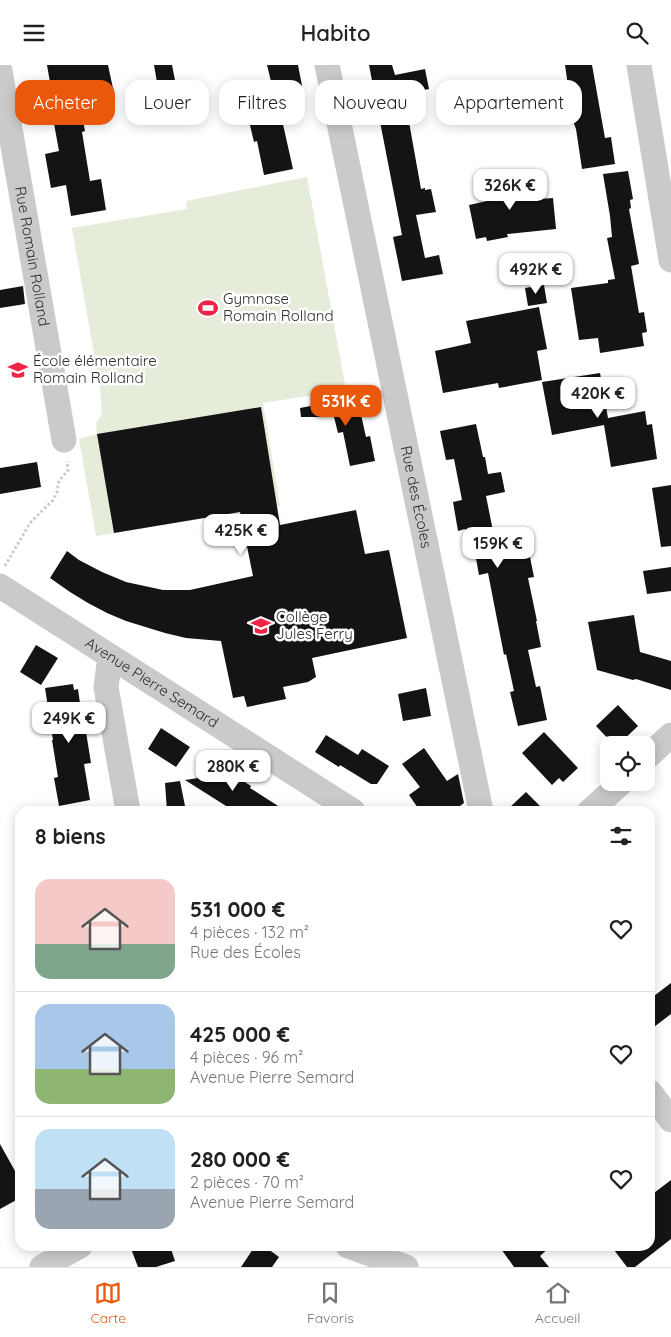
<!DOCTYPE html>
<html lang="fr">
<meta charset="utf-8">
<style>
body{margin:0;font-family:Quicksand,sans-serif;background:#f6f6f6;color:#202124;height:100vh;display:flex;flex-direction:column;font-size:19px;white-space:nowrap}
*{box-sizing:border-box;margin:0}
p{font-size:16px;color:#757577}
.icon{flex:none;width:28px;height:28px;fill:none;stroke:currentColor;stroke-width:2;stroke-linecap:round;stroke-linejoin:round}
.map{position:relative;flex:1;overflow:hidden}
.side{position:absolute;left:15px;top:741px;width:640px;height:445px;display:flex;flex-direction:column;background:#fff;border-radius:15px;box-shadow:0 2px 12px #0003}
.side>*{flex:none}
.guide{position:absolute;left:15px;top:15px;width:641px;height:45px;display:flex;gap:10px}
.controls{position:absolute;left:600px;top:671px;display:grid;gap:10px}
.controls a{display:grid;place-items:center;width:55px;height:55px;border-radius:10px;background:#fff;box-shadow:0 2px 12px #0003;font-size:25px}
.price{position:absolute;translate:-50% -42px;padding:0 11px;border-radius:10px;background:#fff;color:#222;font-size:16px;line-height:32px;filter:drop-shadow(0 1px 2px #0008)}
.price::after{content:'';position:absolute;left:50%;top:30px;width:15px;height:11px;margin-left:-8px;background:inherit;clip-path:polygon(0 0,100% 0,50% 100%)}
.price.on{background:#ea580c;color:#fff}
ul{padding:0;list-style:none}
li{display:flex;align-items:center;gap:15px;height:125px;padding:0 20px}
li+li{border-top:1px solid #e0e0e0}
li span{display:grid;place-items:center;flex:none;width:140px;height:100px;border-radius:15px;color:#555}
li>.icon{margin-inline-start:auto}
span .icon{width:60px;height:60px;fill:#fffc;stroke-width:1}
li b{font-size:21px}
h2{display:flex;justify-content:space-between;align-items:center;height:60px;padding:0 20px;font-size:21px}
.chip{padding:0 18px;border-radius:15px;background:#fff;box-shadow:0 2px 12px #0003;font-size:18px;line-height:45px}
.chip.on{background:#ea580c;color:#fff}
header{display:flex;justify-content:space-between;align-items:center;height:65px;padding:0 20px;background:#fff;font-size:22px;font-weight:600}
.dock{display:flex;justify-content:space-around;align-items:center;height:70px;border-top:1px solid #e0e0e0;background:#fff;font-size:14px;color:#757577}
.dock a{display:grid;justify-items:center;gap:2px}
.dock .on{color:#ea580c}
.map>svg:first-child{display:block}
</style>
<header><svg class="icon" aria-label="menu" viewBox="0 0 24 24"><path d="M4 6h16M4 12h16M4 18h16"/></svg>Habito<svg class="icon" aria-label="search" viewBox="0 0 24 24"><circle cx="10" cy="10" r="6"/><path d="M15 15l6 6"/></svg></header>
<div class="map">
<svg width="671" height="1202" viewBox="0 0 671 1202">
<rect width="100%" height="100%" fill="#fff"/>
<path fill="#e5ecda" d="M307 112 346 325 263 338 280 441 96 471 79 374 97 369 96 358 102 349 100 323 72 163 187 144 186 136Z"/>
<path fill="#141414" d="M47 0H108L114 28 79 34 85 66 82 67 90 116 101 114 106 145 71 151 66 120 51 123 45 89 59 86 53 53 56 52Z
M154 0H172L177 25 159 29Z
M267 0H298L304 31 276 37Z
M369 0H392L395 10 425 4 429 24 404 29 421 124 425 123V125L431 124 436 147 416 150 425 193 439 190 443 209 402 216 393 172 402 170Z
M565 0H592L605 73 611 72 615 99 582 104 576 64 573 56H570L566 35H570Z
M280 46 293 104 264 110 257 76 254 77 248 52Z
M628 106 633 134 630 135 631 143 629 144 639 199 631 201 639 248 644 247 647 267 642 268 644 281 600 288 598 273 579 275 571 223 608 218V215L615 214 607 173 612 172 610 151 603 109Z
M520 112 523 127H527L528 135 553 133 556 164 507 169 508 172 487 176 486 172 476 174 469 140 487 136 483 117Z
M544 220 547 238 528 241 525 223Z
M23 221 25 239 0 243V225Z
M539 242 547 284 537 286 542 315 499 323 498 318 443 328 435 286 471 278 466 256Z
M600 308 608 353 645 346 647 360 652 359 657 394 611 402 604 360 552 370 542 317Z
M357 332 366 372 370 371 375 396 350 401 343 367 338 368 334 352H301L300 343Z
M261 342 280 460 356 445 365 489 389 485 407 573 312 593 316 612 308 617 283 622 286 634 247 642 244 631 233 633 221 576 186 573 165 568 126 556 107 548 88 538 70 527 50 513 67 486 79 495 102 507 126 517 163 525H190L253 511 240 447 114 468 97 369Z
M476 359 483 392H485L488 409 501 407 505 427 486 431 495 476 503 475 506 492 529 487 534 512 528 513 537 556H536L541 582 528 585 536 622 540 621 547 655 518 661 510 627 514 626 506 589 504 590 488 508 479 510 471 466 466 467 465 464 458 466 453 437 462 435 454 394 446 395 440 366Z
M37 397 41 422 0 429V403Z
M671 420V481L661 482 652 423Z
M671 502V526L647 529 643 506Z
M634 550 640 587 671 596V625L636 614 633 615 597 605 588 557Z
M36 580 58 593 41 620 20 607Z
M73 619 74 625 78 624 84 667H86L91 698 84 699 90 735 59 741 54 713 58 712 52 675H53L45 623Z
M426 623 431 651 403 656 398 629Z
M618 640 638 661 618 680H614L596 661Z
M161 663 190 682 176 702 148 684Z
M544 667 578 703 563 717 559 713 552 720 522 688Z
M326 670 358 690 362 684 389 701 377 719H371L340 700 339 702 315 687Z
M424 683 447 716 458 709 464 738 453 746H420L409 730 420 722 402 699Z
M218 700 251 721 250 723 286 746H234L185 715 211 711Z
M180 716 186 746H167L165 718Z
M526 727 545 746H506Z
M671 918V949L650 965V934Z
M0 1079 20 1115V1133L0 1144Z
M671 1115V1174L635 1202H627L611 1181H650V1131Z
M130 1181H170L175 1196 156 1202H138Z
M255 1181H264L279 1192 272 1202H241Z
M499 1181H551L540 1191 549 1202H514Z"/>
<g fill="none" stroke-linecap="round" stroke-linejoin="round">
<path stroke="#cacaca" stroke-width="3" stroke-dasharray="2.5 2.5" stroke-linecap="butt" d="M5 501 30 458 53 435 57 427 59 416 68 405 67 396"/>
<g stroke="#cacaca" stroke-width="25">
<path id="s1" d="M327 0 481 746"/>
<path d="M639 0 671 195"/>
<path id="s2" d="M0 6 64 375"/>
<path id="s3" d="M0 521 353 746"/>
<path d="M110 592 106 622 128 746"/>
<path d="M646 693 671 670"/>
<path d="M590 746 621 718"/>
<path d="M650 1027 671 1055"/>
<path d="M348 1181 406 1202"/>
<path d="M42 1202 80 1181"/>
</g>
</g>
<defs>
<symbol id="stadium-bare" viewBox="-9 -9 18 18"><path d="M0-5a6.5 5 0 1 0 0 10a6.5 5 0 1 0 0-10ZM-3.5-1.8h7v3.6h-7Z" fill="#f12347" stroke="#fff" stroke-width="2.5" paint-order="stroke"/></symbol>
<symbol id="school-bare" viewBox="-9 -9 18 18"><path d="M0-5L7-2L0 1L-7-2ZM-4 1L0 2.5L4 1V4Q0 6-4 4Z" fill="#f12347" stroke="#fff" stroke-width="2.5" paint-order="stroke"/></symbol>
</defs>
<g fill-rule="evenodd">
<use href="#stadium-bare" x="194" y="229" width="28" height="28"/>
<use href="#school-bare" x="4" y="291" width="28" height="28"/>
<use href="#school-bare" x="247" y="547" width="28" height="28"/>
</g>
<g text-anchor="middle" stroke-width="5" stroke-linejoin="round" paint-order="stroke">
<g font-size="15" fill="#2d2d2d" stroke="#fff">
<text dy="5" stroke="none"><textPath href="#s2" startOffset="188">Rue Romain Rolland</textPath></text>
<text dy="5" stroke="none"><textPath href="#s1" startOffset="441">Rue des Écoles</textPath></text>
<text dy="5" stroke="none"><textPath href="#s3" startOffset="180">Avenue Pierre Semard</textPath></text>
</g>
<g font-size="15" fill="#2d2d2d" stroke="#fff" text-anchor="start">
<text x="223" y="239">Gymnase<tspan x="223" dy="17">Romain Rolland</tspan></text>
<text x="33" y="301">École élémentaire<tspan x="33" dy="17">Romain Rolland</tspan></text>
<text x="276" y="557">Collège<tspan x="276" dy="17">Jules Ferry</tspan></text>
</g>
</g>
</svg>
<div class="controls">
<a><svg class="icon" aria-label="locate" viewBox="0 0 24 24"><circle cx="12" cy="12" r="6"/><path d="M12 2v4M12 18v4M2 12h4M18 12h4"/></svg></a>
</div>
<b class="price" style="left:510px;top:146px">326K €</b>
<b class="price" style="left:536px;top:230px">492K €</b>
<b class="price" style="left:598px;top:354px">420K €</b>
<b class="price on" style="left:346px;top:362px">531K €</b>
<b class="price" style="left:241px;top:491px">425K €</b>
<b class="price" style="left:498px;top:504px">159K €</b>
<b class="price" style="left:69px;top:679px">249K €</b>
<b class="price" style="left:233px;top:727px">280K €</b>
<div class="guide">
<a class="chip on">Acheter</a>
<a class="chip">Louer</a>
<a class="chip">Filtres</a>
<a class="chip">Nouveau</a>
<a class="chip">Appartement</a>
</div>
<section class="side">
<h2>8 biens<svg class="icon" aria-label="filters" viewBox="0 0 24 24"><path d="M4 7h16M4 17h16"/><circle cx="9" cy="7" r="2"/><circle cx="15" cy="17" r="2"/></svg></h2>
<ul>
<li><span style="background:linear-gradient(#f6c9c9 65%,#7fa58c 0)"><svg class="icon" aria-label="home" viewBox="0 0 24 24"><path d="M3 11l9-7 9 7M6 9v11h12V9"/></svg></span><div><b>531 000 €</b><p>4 pièces · 132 m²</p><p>Rue des Écoles</p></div><svg class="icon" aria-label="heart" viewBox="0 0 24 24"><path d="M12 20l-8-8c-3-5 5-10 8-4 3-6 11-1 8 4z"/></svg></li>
<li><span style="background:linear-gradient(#a9c7e8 65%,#8fb573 0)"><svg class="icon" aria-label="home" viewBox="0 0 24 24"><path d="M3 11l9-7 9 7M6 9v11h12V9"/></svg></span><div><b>425 000 €</b><p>4 pièces · 96 m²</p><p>Avenue Pierre Semard</p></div><svg class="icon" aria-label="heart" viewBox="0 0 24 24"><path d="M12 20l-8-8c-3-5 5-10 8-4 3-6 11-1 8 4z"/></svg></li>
<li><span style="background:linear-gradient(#bfe0f5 60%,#9aa5b1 0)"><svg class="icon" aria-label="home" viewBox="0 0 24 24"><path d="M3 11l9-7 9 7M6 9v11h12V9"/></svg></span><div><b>280 000 €</b><p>2 pièces · 70 m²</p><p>Avenue Pierre Semard</p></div><svg class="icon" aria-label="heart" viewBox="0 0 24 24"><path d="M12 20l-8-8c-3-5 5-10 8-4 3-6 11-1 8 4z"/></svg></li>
</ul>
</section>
</div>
<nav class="dock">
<a class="on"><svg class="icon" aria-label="map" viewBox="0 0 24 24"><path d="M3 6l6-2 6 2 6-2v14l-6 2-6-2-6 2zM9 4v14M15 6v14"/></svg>Carte</a>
<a><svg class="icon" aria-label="saved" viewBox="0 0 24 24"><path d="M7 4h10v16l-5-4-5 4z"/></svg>Favoris</a>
<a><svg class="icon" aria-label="home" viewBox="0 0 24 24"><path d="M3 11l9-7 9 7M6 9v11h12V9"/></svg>Accueil</a>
</nav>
